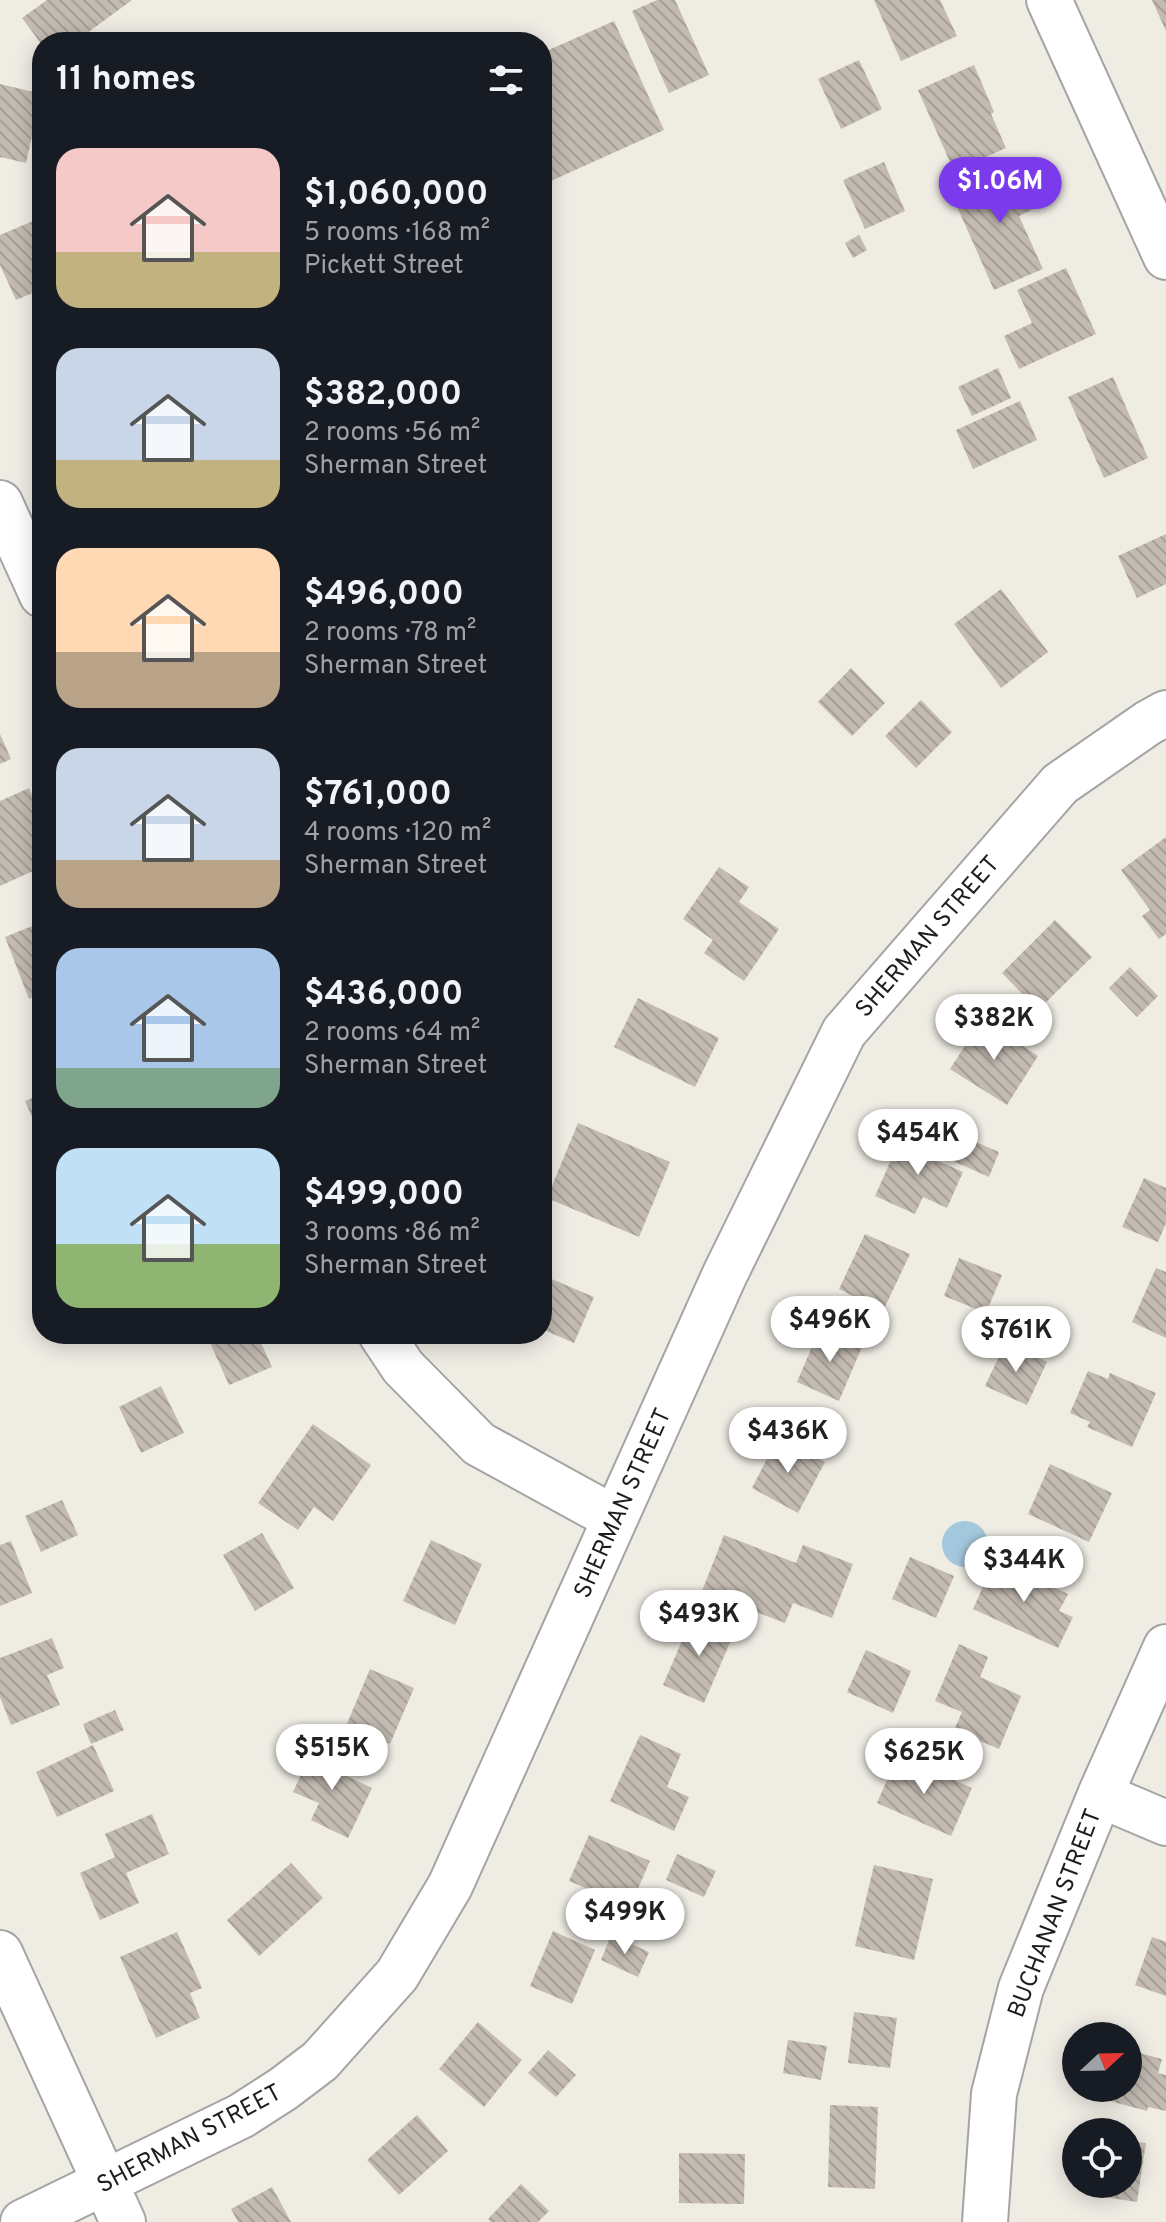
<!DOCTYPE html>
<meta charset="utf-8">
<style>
body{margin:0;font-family:Overpass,sans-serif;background:#242831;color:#f1f3f6;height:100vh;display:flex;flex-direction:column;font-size:30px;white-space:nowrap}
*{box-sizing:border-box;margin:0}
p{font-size:26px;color:#9ea1a6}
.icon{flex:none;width:44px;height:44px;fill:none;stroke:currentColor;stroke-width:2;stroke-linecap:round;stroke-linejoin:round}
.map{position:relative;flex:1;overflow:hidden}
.sheet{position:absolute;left:32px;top:32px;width:520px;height:1312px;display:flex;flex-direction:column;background:#171b24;border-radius:32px;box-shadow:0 4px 20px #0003}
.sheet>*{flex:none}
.needle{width:52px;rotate:68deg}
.buttons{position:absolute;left:1062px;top:2022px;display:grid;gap:16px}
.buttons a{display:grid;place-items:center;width:80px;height:80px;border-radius:50%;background:#171b24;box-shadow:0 4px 20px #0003;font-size:40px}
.price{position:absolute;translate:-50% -68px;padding:0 18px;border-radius:28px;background:#fff;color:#222;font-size:26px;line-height:52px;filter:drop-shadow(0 2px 4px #0008)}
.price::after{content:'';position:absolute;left:50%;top:48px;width:24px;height:18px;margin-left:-12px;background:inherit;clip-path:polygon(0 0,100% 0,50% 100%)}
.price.current{background:#7c3aed;color:#fff}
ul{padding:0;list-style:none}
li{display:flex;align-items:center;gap:24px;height:200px;padding:0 24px}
li span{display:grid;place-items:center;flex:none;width:224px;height:160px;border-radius:24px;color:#555}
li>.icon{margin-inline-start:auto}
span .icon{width:96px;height:96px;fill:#fffc;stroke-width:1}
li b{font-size:34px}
h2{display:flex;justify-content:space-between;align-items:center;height:96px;padding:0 24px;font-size:34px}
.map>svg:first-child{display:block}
</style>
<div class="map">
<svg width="1166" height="2222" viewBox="0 0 1166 2222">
<defs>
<pattern id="building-back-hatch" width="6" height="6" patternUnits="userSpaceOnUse" patternTransform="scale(2)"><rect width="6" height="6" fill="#c3bbb2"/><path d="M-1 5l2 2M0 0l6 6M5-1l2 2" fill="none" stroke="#a7a099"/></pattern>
</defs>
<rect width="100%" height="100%" fill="#eeece3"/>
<path fill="#a3c7dc" d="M942 1544a23 23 0 1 1 46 0a23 23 0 1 1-46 0Z"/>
<path fill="url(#building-back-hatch)" d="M47 0H132L75 42H42V45L22 18Z
M657 0H675L709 75 669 93 632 11Z
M874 0H940L957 36 901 61Z
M1152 0H1166V31Z
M614 21 664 130 542 185V53Z
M859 60 882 109 841 129 818 79Z
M974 65 994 112 991 114 1006 148 954 171 918 90Z
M0 84 42 94V129L34 127 26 163 0 157Z
M884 162 905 211 865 229 843 180Z
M1018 163 1038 207 1019 216 1043 269 994 290 951 193Z
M38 219 42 228V289L16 300 0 265V235Z
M859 235 867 250 853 258 845 243Z
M1066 268 1096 334 1019 369 1004 336 1032 323 1017 290Z
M42 331V355L33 335Z
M998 368 1011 398 972 416 958 387Z
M1113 377 1148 458 1104 478 1068 397Z
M1020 401 1037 440 973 469 956 430Z
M1166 534V584L1137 598 1118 556Z
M1001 589 1048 652 1001 688 954 624Z
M851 668 885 703 852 736 818 702Z
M921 700 952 732 916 768 885 736Z
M0 734 11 759 0 764Z
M29 788 42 818V867L0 886V801Z
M1166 837V934L1159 939 1142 916 1150 910 1121 870Z
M719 867 749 887 739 902 779 929 744 981 704 953 713 940 683 919Z
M1055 920 1092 957 1038 1010 1002 973Z
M42 922V993L29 999 5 937Z
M1130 967 1158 996 1137 1017 1109 988Z
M638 998 719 1038 695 1087 614 1047Z
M982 1019 1038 1056 1007 1105 950 1069Z
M42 1094V1140L25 1101Z
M578 1123 670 1162 639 1237 547 1198Z
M903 1133 941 1151 936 1160 963 1172 947 1208 923 1197 915 1214 875 1196Z
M962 1136 999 1152 989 1177 951 1160Z
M1144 1178 1166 1188V1223L1158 1242 1122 1227Z
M542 1227 551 1232 542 1251Z
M865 1234 910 1254 883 1311 839 1289Z
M959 1258 1002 1275 986 1313 944 1296Z
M1156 1268 1166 1272V1338L1132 1322Z
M542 1275 594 1297 574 1343 542 1329Z
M820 1328 862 1347 839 1401 797 1382Z
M113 1334H136L117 1343Z
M206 1334H257L272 1367 229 1385Z
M1006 1342 1047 1362 1027 1405 985 1386Z
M1088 1371 1108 1379 1110 1373 1156 1393 1132 1447 1087 1427 1090 1422 1070 1413Z
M161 1386 184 1433 141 1453 119 1407Z
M313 1424 371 1465 333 1521 314 1507 298 1530 258 1503Z
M778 1437 825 1462 798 1513 752 1488Z
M1050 1464 1112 1493 1089 1542 1028 1514Z
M62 1500 78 1535 41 1552 25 1516Z
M262 1533 294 1588 255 1611 223 1555Z
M724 1535 796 1563 803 1545 853 1564 832 1618 793 1603 785 1623 702 1591Z
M431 1540 482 1564 455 1625 403 1601Z
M11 1541 32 1593 0 1606V1545Z
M910 1557 954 1576 936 1618 892 1599Z
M995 1560 1068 1594 1059 1611 1073 1617 1058 1648 973 1609Z
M694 1613 735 1631 704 1703 663 1685Z
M52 1638 64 1668 47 1675 60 1705 11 1725 0 1697V1658Z
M959 1644 988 1657 980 1677 1021 1696 999 1749 954 1730 962 1712 935 1701Z
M866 1650 911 1671 893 1713 847 1692Z
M370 1669 414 1688 390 1744 346 1726Z
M115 1710 124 1730 91 1744 83 1724Z
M640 1735 681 1754 667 1787 689 1797 674 1831 610 1801Z
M93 1745 114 1791 57 1817 36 1772Z
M315 1745 343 1758 336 1771 372 1788 348 1838 311 1820 319 1803 293 1792Z
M898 1755 972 1788 951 1836 877 1803Z
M152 1814 169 1854 126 1873 139 1903 100 1920 80 1873 115 1857 105 1834Z
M589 1835 650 1861 630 1907 569 1881Z
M677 1854 716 1871 704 1897 666 1880Z
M291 1863 323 1898 259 1956 227 1920Z
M874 1865 933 1879 914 1960 855 1946Z
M553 1931 595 1950 572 2004 530 1986Z
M177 1932 202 1988 190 1993 200 2018 156 2038 120 1957Z
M611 1935 649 1952 638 1977 601 1960Z
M1152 1937 1166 1942V1996L1135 1985Z
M854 2012 897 2018 890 2068 848 2063Z
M478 2022 522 2060 484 2107 439 2069Z
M788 2040 827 2046 821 2080 783 2073Z
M548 2050 576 2075 556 2097 528 2073Z
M1128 2050 1162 2059 1158 2073 1166 2075V2111L1148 2107 1147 2111 1110 2101 1114 2088H1128Z
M830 2105 878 2107 875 2189 828 2187Z
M417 2115 448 2151 399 2195 367 2160Z
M1128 2141 1146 2143 1137 2202 1091 2195 1092 2184H1128Z
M679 2153 745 2154 744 2204 679 2203Z
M521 2184 549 2211 538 2222H491L488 2219Z
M272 2187 291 2222H238L231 2209Z"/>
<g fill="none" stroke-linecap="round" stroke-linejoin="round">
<defs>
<path id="minor" d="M1049 0 1166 257
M0 503 42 595
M381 1334 403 1367 479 1444 614 1518
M1100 1795 1166 1823
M0 1953 123 2222
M23 2222 241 2116 283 2089 320 2061 397 1975 450 1886 725 1274 844 1032 1060 784 1148 723 1166 713
M985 2222 994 2094 1021 1988 1100 1795 1166 1647"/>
</defs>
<use href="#minor" stroke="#a4a4a4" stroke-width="48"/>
<use href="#minor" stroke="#fff" stroke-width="44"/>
</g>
<g text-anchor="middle" stroke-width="7" stroke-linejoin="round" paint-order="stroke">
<g font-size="24" fill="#1d1d1d" stroke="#fff">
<text transform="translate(927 936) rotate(-49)" y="8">SHERMAN STREET</text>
<text transform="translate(622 1503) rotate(-66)" y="8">SHERMAN STREET</text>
<text transform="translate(1054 1913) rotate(-69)" y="8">BUCHANAN STREET</text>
<text transform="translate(189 2138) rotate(-28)" y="8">SHERMAN STREET</text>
</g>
</g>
</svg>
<div class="buttons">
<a><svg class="needle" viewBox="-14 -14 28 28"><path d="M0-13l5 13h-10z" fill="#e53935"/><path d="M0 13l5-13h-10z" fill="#9ea1a6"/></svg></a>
<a><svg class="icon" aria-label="locate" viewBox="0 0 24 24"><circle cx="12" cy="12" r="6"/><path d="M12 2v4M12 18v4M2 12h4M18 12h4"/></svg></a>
</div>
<b class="price current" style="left:1000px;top:225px">$1.06M</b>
<b class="price" style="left:994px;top:1062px">$382K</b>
<b class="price" style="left:918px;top:1177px">$454K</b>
<b class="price" style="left:830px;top:1364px">$496K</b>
<b class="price" style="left:1016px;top:1374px">$761K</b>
<b class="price" style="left:788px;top:1475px">$436K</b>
<b class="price" style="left:1024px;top:1604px">$344K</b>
<b class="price" style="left:699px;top:1658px">$493K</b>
<b class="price" style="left:332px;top:1792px">$515K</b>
<b class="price" style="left:924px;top:1796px">$625K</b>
<b class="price" style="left:625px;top:1956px">$499K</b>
<section class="sheet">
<h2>11 homes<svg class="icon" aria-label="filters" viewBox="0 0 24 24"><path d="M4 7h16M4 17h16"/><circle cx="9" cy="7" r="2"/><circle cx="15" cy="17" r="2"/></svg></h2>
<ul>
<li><span style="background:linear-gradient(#f6c9c9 65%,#c2b280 0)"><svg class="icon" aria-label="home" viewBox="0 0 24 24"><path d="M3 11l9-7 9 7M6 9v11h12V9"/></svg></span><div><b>$1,060,000</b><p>5 rooms · 168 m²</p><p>Pickett Street</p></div></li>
<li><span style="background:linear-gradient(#c9d6e8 70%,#c2b280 0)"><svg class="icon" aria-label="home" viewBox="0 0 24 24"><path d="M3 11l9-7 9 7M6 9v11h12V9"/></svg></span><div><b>$382,000</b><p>2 rooms · 56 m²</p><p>Sherman Street</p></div></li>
<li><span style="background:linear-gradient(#ffd9b3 65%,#b9a48a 0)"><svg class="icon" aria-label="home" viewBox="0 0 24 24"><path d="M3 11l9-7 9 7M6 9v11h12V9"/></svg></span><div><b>$496,000</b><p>2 rooms · 78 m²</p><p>Sherman Street</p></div></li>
<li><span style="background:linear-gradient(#c9d6e8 70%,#b9a48a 0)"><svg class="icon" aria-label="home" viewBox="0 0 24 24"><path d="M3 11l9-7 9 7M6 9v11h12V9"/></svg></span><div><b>$761,000</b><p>4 rooms · 120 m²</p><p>Sherman Street</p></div></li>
<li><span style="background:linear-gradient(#a9c7e8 75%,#7fa58c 0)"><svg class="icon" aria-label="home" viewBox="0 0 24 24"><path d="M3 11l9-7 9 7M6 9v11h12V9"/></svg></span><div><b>$436,000</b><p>2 rooms · 64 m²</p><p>Sherman Street</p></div></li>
<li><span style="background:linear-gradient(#bfe0f5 60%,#8fb573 0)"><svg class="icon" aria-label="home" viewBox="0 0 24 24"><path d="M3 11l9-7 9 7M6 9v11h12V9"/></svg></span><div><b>$499,000</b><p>3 rooms · 86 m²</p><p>Sherman Street</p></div></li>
</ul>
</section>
</div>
